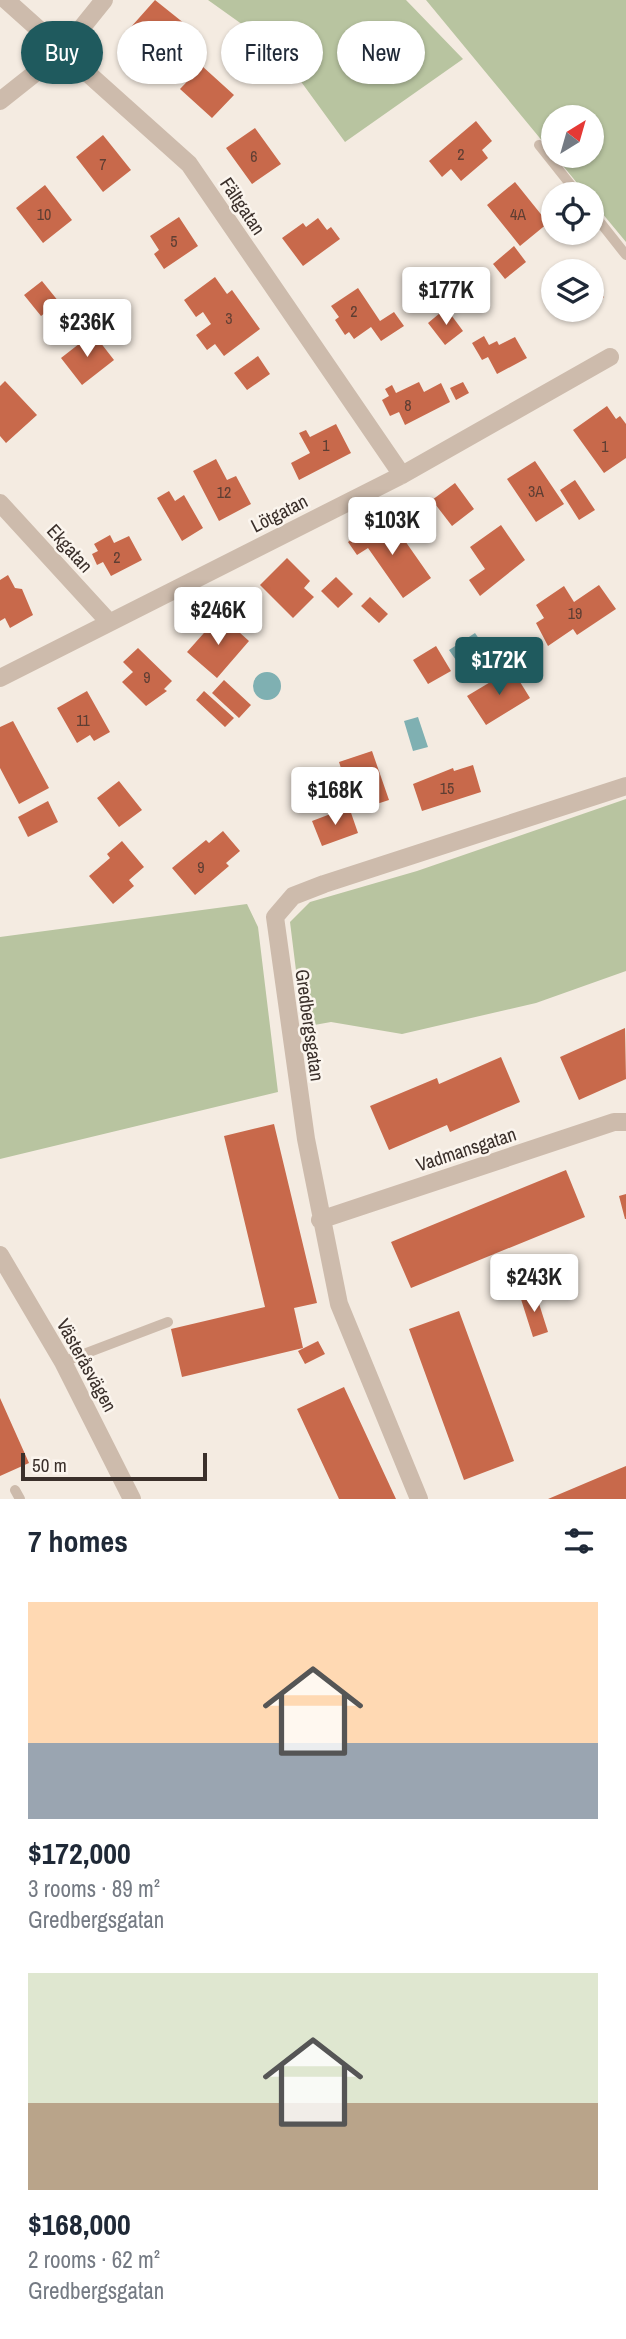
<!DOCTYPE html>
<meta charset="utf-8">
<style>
body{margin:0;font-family:"Archivo Narrow",sans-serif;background:#f6f6f7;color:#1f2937;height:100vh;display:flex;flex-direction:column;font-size:26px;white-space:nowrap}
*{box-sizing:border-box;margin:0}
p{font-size:23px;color:#747a83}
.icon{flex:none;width:38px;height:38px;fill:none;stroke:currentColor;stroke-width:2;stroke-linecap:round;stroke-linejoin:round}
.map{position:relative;height:1499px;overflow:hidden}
.drawer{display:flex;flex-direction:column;background:#fff;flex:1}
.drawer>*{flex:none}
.top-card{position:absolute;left:21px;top:21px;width:584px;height:63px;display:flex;gap:14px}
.needle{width:46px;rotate:37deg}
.controls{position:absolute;left:541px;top:105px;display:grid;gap:14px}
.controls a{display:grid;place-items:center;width:63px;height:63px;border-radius:50%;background:#fff;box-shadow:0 2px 5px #0004;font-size:35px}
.scale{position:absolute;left:21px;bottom:18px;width:186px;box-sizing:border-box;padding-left:7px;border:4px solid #3b302b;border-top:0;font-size:19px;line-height:24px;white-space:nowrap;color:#3b302b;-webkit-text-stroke:5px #fbf5ee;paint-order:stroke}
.price{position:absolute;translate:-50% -60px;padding:0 16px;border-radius:7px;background:#fff;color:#222;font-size:23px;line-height:46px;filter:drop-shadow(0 2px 4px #0008)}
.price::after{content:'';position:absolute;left:50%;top:42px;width:21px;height:16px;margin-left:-10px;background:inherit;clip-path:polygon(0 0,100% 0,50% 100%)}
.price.active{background:#1f5a5e;color:#fff}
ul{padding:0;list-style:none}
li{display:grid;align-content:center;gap:14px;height:371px;padding:0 28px}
li span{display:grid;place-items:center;height:217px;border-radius:0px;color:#555}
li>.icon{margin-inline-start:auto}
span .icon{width:126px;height:126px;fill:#fffc;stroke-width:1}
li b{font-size:30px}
h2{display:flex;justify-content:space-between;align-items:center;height:84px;padding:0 28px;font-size:30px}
.tag{padding:0 24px;border-radius:32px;background:#fff;box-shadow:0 2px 5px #0004;font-size:24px;line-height:63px}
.tag.active{background:#1f5a5e;color:#fff}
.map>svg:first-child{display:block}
</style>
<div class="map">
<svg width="626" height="1499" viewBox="0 0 626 1499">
<rect width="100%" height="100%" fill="#f4ebe1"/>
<path fill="#b8c4a0" d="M208 0H406L463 59 345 142 278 50Z
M426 0H626V242L592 201V194H586L555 156H592V117H553V154Z
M626 799V971L536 1003 402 1034 331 1022 303 1027 290 922 310 902 417 871Z
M247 904 258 927 278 1092 0 1159V937Z"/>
<path fill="#7fb0b2" d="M475 633 484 646 458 663 449 650Z
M253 686a14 14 0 1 1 28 0a14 14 0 1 1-28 0Z
M418 717 428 747 413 751 404 721Z"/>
<path fill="#c8694b" d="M155 0 185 24 159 56 131 27Z
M202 66 234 95 212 118 180 89Z
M476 121 492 141 482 150 488 158 461 181 451 169 442 177 429 161Z
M255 128 281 164 252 184 226 148Z
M103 135 131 170 103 192 76 157Z
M515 182 548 223 520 246 487 205Z
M45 185 72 220 43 243 16 208Z
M179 217 198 246 164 269 154 254 159 250 150 236Z
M318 218 327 230 331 227 340 239 303 266 282 238 303 223 306 227Z
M514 246 526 262 505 279 493 264Z
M215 277 227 294 232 290 260 329 224 356 215 344 207 350 196 335 211 324 203 312 196 317 184 300Z
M42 281 59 302 41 316 24 295Z
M592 284 604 297 592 309Z
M358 288 380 321 394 312 404 326 381 341 371 327 354 339 349 332 345 335 335 320 339 317 331 306Z
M446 308 463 331 445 345 428 323Z
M93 333 114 360 82 385 61 358Z
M484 336 489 345 497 341 499 345 515 337 527 358 497 374 488 357 482 360 472 343Z
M258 356 270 374 247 390 234 373Z
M5 381 37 415 6 443 0 436V386Z
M419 382 424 392 441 383 450 402 405 425 399 412 390 416 382 400 389 396 385 389 392 385 396 393Z
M463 382 469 393 456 400 450 388Z
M607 406 616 419 620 416 626 424V458L604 473 573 430Z
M336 424 351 453 299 480 291 463 310 453 299 433 306 430 310 437Z
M216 459 227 480 236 476 251 504 219 521 193 471Z
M535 461 564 504 536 522 507 479Z
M575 480 595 510 579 520 560 490Z
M455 483 474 509 452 526 432 500Z
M169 491 175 501 184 495 203 528 182 541 157 498Z
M380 520 389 533 396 528 431 578 403 598 368 548 357 555 348 542Z
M501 525 525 560 480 596 469 580 485 569 470 547Z
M110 535 114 543 129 536 142 560 111 576 103 562 97 565 92 554 98 551 94 544Z
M287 558 310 581 304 588 314 597 293 618 260 585Z
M8 575 15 588 22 589 33 615 10 628 5 618 0 621V580Z
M336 577 353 594 338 608 321 591Z
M599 585 616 609 577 635 573 629 548 646 536 623 544 618 536 605 564 586 574 602Z
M370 597 388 614 379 623 361 606Z
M220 615 249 641 217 678 187 652Z
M436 646 451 671 428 684 413 660Z
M138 648 172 681 164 689 167 691 146 706 122 682 133 672 123 662Z
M512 669 530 698 486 725 467 696Z
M224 680 251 705 239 718 212 693Z
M87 691 110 732 94 741 90 735 77 743 57 708Z
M204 691 234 718 225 727 196 700Z
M13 721 49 788 19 804 0 768V727Z
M372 751 389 800 355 811 339 762Z
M473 765 481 792 422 811 413 784 453 768 454 771Z
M119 781 142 810 119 827 97 798Z
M48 801 58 822 28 837 18 817Z
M349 807 358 833 322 846 312 821Z
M223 831 240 851 226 863 229 866 195 895 172 868 206 840 209 843Z
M122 841 144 867 129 880 134 886 113 904 89 876 110 858 107 854Z
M625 1028 626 1079 579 1100 560 1057Z
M501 1057 520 1102 450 1132 447 1125 389 1150 370 1106 437 1078 439 1084Z
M274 1124 317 1303 294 1308 303 1348 182 1377 171 1329 265 1307 224 1136Z
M566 1170 585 1217 411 1288 391 1242Z
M626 1194V1219H625L619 1196Z
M535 1291 548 1332 533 1337 520 1296Z
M459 1311 514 1461 464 1480 409 1329Z
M318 1341 325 1354 305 1364 298 1351Z
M344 1387 396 1499H339L297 1409Z
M0 1398 29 1463 0 1476Z
M626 1466V1499H548Z"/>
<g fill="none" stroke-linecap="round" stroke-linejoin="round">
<path stroke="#cdbbac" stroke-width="10" d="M539 145 578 194
M592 212 626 255
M63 1362 168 1322
M15 1490 20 1499"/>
<path stroke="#cdbbac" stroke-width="18" d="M6 0 189 164 402 475
M0 101 63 51 104 0
M0 503 109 622
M0 678 402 475 610 357
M320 1220 614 1122H626
M419 1499 339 1304 306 1139 275 917 293 896 324 884 626 786"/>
<path stroke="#cdbbac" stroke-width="18" d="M0 1255 63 1362 132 1499"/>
</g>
<g text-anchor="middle" stroke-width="5" stroke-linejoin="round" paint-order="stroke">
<g font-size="16" fill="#5e3e33">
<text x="461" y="160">2</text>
<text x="254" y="162">6</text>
<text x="103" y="170">7</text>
<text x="44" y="220">10</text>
<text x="518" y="220">4A</text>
<text x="174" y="247">5</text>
<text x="354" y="317">2</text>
<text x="229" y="324">3</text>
<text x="408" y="411">8</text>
<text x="326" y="451">1</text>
<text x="605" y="452">1</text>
<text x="536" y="497">3A</text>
<text x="224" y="498">12</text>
<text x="117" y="563">2</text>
<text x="575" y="619">19</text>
<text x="147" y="683">9</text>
<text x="83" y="726">11</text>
<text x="447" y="794">15</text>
<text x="201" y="873">9</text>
</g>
<g font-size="19" fill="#3b302b" stroke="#fbf5ee">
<text transform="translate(243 206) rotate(56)" y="7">Fältgatan</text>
<text transform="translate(279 513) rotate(-27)" y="7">Lötgatan</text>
<text transform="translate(70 548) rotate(48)" y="7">Ekgatan</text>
<text transform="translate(310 1025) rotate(82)" y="7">Gredbergsgatan</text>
<text transform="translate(466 1149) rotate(-18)" y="7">Vadmansgatan</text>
<text transform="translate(87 1365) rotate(61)" y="7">Västeråsvägen</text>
</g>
</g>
</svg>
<div class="controls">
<a><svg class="needle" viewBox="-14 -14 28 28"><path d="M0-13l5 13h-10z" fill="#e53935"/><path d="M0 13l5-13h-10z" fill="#747a83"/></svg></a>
<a><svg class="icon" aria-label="locate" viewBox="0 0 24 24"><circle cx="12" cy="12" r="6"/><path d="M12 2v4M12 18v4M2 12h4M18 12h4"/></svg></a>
<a><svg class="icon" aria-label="layers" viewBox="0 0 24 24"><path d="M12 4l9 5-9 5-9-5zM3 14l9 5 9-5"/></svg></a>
</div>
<div class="scale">50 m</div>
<b class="price" style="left:446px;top:327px">$177K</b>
<b class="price" style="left:87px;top:359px">$236K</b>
<b class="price" style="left:392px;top:557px">$103K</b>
<b class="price" style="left:218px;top:647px">$246K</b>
<b class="price active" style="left:499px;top:697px">$172K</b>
<b class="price" style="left:335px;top:827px">$168K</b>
<b class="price" style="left:534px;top:1314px">$243K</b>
<div class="top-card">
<a class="tag active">Buy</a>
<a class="tag">Rent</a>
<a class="tag">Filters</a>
<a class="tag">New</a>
</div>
</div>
<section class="drawer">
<h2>7 homes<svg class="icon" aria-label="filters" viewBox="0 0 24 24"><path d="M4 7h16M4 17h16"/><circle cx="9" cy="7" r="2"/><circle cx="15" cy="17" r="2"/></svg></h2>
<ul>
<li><span style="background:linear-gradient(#ffd9b3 65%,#9aa5b1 0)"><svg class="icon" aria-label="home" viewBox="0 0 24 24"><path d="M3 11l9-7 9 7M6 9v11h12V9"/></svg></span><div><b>$172,000</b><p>3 rooms · 89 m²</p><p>Gredbergsgatan</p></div></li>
<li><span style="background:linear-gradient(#dfe7d0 60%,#b9a48a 0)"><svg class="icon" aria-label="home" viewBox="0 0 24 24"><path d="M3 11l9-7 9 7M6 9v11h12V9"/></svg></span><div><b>$168,000</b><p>2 rooms · 62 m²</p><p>Gredbergsgatan</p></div></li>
</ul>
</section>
